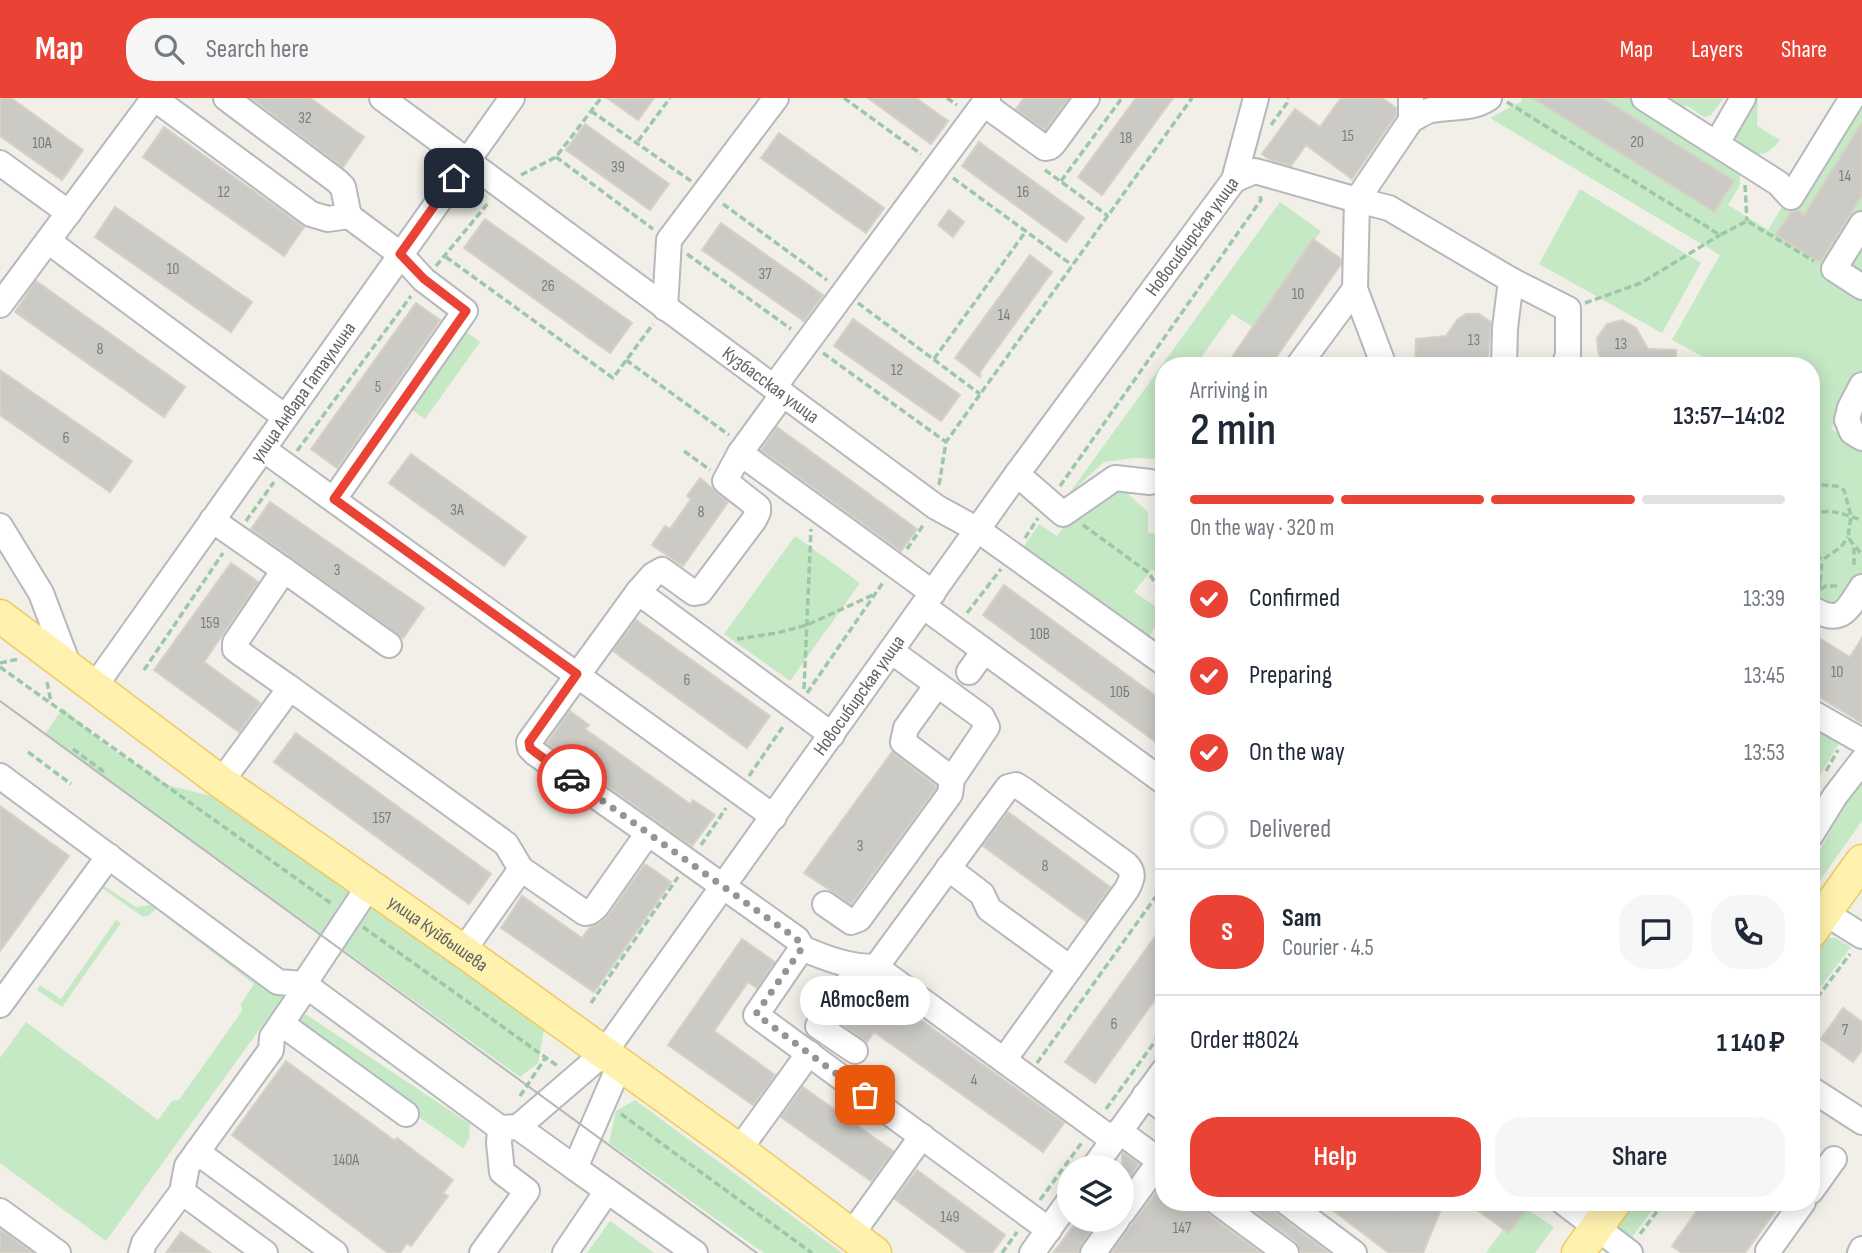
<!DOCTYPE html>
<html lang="en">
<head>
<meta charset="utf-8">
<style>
	body { margin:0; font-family:"Sofia Sans Condensed",sans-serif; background:#f6f6f7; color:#1f2937; height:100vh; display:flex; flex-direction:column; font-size:26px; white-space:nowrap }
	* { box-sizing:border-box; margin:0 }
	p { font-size:23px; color:#747a83 }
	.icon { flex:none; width:38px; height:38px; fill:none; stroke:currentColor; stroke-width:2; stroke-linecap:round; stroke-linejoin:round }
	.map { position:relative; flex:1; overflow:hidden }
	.side { position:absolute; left:1155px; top:259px; width:665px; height:854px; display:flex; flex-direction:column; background:#fff; border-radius:28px; box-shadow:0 4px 18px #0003 }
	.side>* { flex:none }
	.controls { position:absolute; left:1057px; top:1057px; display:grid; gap:14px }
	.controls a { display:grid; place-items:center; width:77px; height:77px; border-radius:50%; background:#fff; box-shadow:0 4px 18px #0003; font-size:35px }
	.pin { position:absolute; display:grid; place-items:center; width:60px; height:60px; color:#fff; margin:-30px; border-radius:14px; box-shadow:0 4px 10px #0006 }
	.courier { position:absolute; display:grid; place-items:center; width:70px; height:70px; margin:-35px; border:5px solid #ea4335; border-radius:50%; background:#fff; color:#222; box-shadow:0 2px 9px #0007 }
	.bubble { position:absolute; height:49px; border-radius:24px; background:#fff; box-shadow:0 4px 18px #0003; font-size:23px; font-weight:600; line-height:49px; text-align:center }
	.summary em { font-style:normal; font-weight:600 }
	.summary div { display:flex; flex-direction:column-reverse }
	.summary { display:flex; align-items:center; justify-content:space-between; height:119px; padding:0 35px }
	h1 { font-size:46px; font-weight:600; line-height:52px }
	.bar { display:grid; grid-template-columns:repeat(4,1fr); gap:10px 7px; align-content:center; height:84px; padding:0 35px }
	.bar i { height:9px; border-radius:5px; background:#e0e1e3 }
	.bar .selected { background:#ea4335 }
	.bar p { grid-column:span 4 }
	.line { display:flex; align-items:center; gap:18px; padding:0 35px; border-top:2px solid #e0e1e3 }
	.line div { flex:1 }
	.round { display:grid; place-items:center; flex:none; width:74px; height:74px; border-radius:28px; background:#f6f6f7 }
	ol { padding:0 35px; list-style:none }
	li { display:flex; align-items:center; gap:21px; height:77px }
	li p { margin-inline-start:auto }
	li .icon { padding:7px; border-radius:50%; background:#ea4335; color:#fff; stroke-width:4 }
	li:last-child { color:#747a83 }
	li i { width:38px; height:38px; border:4px solid #e0e1e3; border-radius:50% }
	.button { display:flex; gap:14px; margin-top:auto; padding:14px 35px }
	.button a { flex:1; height:80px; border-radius:28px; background:#ea4335; color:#fff; font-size:28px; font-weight:600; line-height:80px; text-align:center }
	.button a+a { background:#f6f6f7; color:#1f2937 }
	header { display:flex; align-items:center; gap:42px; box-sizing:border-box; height:98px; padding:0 35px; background:#ea4335; color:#fff }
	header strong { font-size:33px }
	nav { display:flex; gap:38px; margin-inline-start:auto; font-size:24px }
	.search { width:490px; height:63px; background:#f6f6f7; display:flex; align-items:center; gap:18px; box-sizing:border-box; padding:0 24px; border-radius:28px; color:#747a83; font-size:26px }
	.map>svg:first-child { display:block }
	.green { fill:#c5e8c5 }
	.building { fill:#cccac5; stroke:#d6d1c6; stroke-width:2 }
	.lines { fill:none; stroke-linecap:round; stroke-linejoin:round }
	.minor-casing { stroke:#b5b8bc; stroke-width:28 }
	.major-casing { stroke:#f2c960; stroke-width:35 }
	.path { stroke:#9cc7a9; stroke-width:3.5; stroke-dasharray:7 3.5; stroke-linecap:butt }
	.minor { stroke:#fff; stroke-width:24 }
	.major { stroke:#fff2af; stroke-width:32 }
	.tram { stroke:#b6b7b8; stroke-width:2 }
	.done { stroke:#929495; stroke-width:7; stroke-dasharray:0 12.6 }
	.route { stroke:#ea4335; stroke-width:9 }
	.labels { text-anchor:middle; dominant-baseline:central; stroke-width:6; stroke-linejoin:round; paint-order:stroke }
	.number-label { font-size:16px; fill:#7a7d7f }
	.street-label { font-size:19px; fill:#5f6368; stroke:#fff }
</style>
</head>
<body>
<header>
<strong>Map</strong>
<div class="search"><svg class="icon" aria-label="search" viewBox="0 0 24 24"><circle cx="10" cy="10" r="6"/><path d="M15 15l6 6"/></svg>Search here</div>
<nav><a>Map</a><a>Layers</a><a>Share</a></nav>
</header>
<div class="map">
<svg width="1862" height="1155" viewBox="0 0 1862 1155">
	<rect width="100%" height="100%" fill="#f1efe8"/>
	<path class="green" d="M1521 0H1631L1732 64 1740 73V87L1728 107 1768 132 1785 104 1862 1V25L1804 117 1793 110 1776 137 1820 164 1862 98V332L1844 309 1831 331 1862 349V474L1841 508 1811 502V268H1720L1672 242 1720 157 1490 20 1522 3Z
		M1656 0H1724L1710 18 1704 19 1686 7 1679 14Z
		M1749 0H1758L1757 28 1780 42C1764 63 1753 57 1732 47L1730 32Z
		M1580 91 1701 165 1662 235 1539 166Z
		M1280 104 1321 133 1253 229 1232 216 1202 258 1217 268H1164V358L1162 361 1135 360 1104 364 1068 397Z
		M461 230 480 244 425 321 405 307Z
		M1126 388 1130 398 1148 414V434L1164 440V479L1152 471 1134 494 1164 514 1149 539 1024 448 1039 426 1057 438 1074 415Z
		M795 438 860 485 790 583 724 536Z
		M63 610 103 645 170 688 224 701 544 931 538 965 520 979 45 636Z
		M1811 625 1841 642 1811 692Z
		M1862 676V723L1811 795V768Z
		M103 787 136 809 157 806 283 899 106 1143 0 1065V960L26 924 158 1022 172 1003 179 1002 242 913 241 906 254 886 156 811 149 817 143 819 102 790Z
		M116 822 121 825 62 909 37 892 40 887 61 901Z
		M1826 840H1835L1851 849 1811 901V861Z
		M295 914 307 917 470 1026 469 1041 463 1050 343 966 302 932Z
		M635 1002 842 1155H764L609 1045 616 1013Z
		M1632 1104H1658L1628 1145 1619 1135 1617 1127Z
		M1527 1111 1554 1129 1535 1155H1486L1503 1131 1510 1135Z
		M610 1123 654 1155H587Z"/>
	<path class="building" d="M0 0H11L83 52 62 82 0 38Z
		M251 0H310L364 39 343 69Z
		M607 0H654L638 22Z
		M868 0H916L948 23 931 46Z
		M1024 0H1069L1045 32 1016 11Z
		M1136 0H1173L1102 97 1078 79Z
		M1341 0H1382L1396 10V17L1352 81 1306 47 1291 68 1270 62 1262 56 1295 11 1320 29Z
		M1533 0H1602L1734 83 1714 114Z
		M1862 25V98L1820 164 1776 137 1791 114 1797 112 1804 117Z
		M585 26 669 86 650 112 566 52Z
		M164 29 304 129 284 158 143 59Z
		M779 35 884 110 866 135 761 60Z
		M979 44 1084 120 1066 144 962 68Z
		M115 109 252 204 231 234 95 139Z
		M949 112 964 124 953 139 938 127Z
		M485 121 632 225 610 255 464 150Z
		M721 125 823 197 804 223 702 152Z
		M1313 141 1341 161V166L1270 268H1226Z
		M1030 157 1052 174 980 274V279L955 260Z
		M36 183 185 289 164 319 15 214Z
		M416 205 440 222 337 370 311 351Z
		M1466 216H1479L1491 224 1487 268H1415L1416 241 1446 238 1458 221Z
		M853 221 960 297 941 323 834 248Z
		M1622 222 1636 230 1648 251 1676 252V268H1603L1598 252 1597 240 1607 226Z
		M0 272 132 363 110 394 0 317Z
		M777 329 917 431 901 453 761 352Z
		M411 356 526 439 504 468 389 385Z
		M700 380 728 404 683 468 652 447 665 428 670 431 691 401 687 398Z
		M270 404 424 510 403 540 251 431Z
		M231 465 258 484 204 564 260 605 239 634 154 572Z
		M1004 487 1164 604V650L983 517Z
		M636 522 770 618 747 650 613 553Z
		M1811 535 1850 559 1862 540V625L1811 594Z
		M570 613 589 627 585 631 690 706 693 702 715 717 692 748 547 645Z
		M296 635 491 776 469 806 274 664Z
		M892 654 936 688V690L851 806 804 775Z
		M0 708 69 758 0 853Z
		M1008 714 1110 789 1086 823 983 748Z
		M645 766 671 784 594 894 501 830 522 798 582 840 590 829 599 826 608 818Z
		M1164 826V889L1095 985 1065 964Z
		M742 841 775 864 757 890 748 884 714 933 775 977 753 1007 668 947Z
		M864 888 902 914 904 910 1064 1025 1043 1054 874 934 867 944 839 924Z
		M1843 910 1862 924V952L1853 964 1821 941Z
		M286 963 395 1043 397 1040 453 1082 443 1095 448 1098 411 1148 407 1145 400 1155H388L232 1037Z
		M803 989 893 1053 871 1083 781 1019Z
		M1123 1054 1139 1066 1122 1090V1056Z
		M917 1072 1005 1137 992 1155H968L895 1101Z
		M1164 1084V1104H1202L1208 1116 1261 1155H1111Z
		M1242 1104H1271L1277 1116 1329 1155H1301L1295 1143Z
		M1322 1104H1387L1400 1114 1404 1104H1444L1423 1155H1389Z
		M1466 1104H1532L1509 1135Z
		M1703 1104H1782L1745 1155H1682L1672 1148Z
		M1078 1122H1099L1081 1146 1078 1155H1053Z
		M0 1131 33 1155H0Z
		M181 1134 211 1155H166Z"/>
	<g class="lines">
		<g class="minor-casing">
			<g id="minor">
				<path d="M154 0 311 116 328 121 349 118"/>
				<path d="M226 0 337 83 343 89 349 118 400 156 424 182 465 213 334 401"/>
				<path id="s1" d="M382 0 936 409 978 432 1164 565"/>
				<path d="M1644 0 1778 85 1791 99 1852 0"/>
				<path d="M984 6 1045 50 1050 49 1054 45 1087 0"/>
				<path d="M1411 22C1418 19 1425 13 1432 12 1452 8 1471 12 1489 0"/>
				<path d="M1717 45 1743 0"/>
				<path d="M0 65 69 115"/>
				<path d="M1234 82 1255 73 1357 102 1411 22V0"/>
				<path d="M1862 126 1834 171 1862 189"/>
				<path d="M48 143 285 319"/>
				<path d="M1355 191 1384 268"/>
				<path d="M0 207 154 0"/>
				<path d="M665 210 669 142 776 0"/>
				<path d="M1298 268 1355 191 1357 102 1389 110 1511 182 1568 211V257L1564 268"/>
				<path d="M1504 268 1505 230 1511 182"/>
				<path d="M1862 287 1850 310 1847 322 1852 334 1862 340"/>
				<path d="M774 289 988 0"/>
				<path d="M263 351 774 719"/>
				<path d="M740 355 933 495"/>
				<path d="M1017 376 1063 416 1115 380 1150 384"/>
				<path d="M212 422 284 472 235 545V551L240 555 290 590 221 684"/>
				<path d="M0 428 41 495 69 569"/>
				<path d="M284 472 389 547"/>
				<path d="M638 494 653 477 662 472 694 495 700 494 754 422 758 414V409L725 383 740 355 783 296"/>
				<path d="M923 508 1164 684"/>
				<path d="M1811 510C1841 528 1847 513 1862 489"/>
				<path d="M969 574 984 553"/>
				<path d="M937 587 906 630 903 644 952 681"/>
				<path id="s2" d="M95 588 512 0"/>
				<path d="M290 590 506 746 521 771 585 815 590 814 596 809 648 735 797 841 802 850 756 917 1049 1132"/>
				<path d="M1811 614 1862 643"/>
				<path d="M0 678 278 884 304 886 500 1030"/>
				<path d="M648 735 535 655 530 650 529 644 638 494 832 637"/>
				<path d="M1811 737 1835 698 1862 663"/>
				<path d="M948 770 982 796 989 811 1070 870"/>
				<path d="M825 806 851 824 859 821 950 696 952 681 987 629 982 619 891 553"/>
				<path d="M1825 815 1862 838"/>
				<path d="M802 850C827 861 849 869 876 869L1113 1042"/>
				<path d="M463 853 521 771"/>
				<path d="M876 869 1008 689 1016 687 1024 692 1126 766C1135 775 1132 781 1127 791L1004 962"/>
				<path d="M304 886 369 788"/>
				<path d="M0 907 109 758"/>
				<path d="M282 926 406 1016"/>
				<path d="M855 953 818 928 859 869"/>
				<path d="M1811 991 1862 1024"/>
				<path d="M1145 997 1164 1011"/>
				<path d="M518 1029 575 1070 620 966"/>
				<path d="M1119 1033 1164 1066"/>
				<path d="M739 1052 809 955"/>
				<path d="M197 1054 335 1155"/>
				<path d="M1094 1069 1164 972"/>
				<path d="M575 1070 695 1155"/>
				<path d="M1811 1093 1834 1061"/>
				<path d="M182 1094 265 1155"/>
				<path d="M1217 1104 1286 1155"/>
				<path d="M1286 1104 1354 1155"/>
				<path d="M1563 1104 1630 1155"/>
				<path d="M0 1113 58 1155"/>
				<path d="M1122 1115 1160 1063"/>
				<path d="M851 1137 922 1038"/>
				<path d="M1768 1153 1803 1104"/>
				<path d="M141 1155 144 1145 182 1094 187 1068 271 952 272 939 307 888"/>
				<path id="s3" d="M482 1155 527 1093 502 1074 499 1045 500 1030 518 1029 604 955 1017 376 1234 82 1256 0"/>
				<path d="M565 1155 607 1093"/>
				<path d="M1032 1155 1069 1103"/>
				<path d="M1093 1155 1117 1122"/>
				<path d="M1860 1155 1862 1151"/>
			</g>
		</g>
		<g class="major-casing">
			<g id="major">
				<path id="s4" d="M0 518 221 684 463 853 739 1052 875 1155"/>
				<path d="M1811 834 1862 763"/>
				<path d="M1578 1155 1615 1104"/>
			</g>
		</g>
		<path class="path" d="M844 0 921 56
			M947 0 957 7
			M1507 4 1720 137 1747 123 1814 163
			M591 13 691 83
			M1271 27 1287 5 1288 0
			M638 43 670 0
			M556 59 653 131
			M1045 72 1108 118
			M521 77 556 59 601 0
			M953 80 1072 167
			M1061 83 1122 0
			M1745 87 1747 123
			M723 106 827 182
			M687 156 791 231
			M446 159 613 280 653 226
			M436 168 489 104
			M858 205 980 296
			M1585 205 1641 185 1720 137
			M823 255 946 344
			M934 261 1026 133
			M626 262 729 337
			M297 353 411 198
			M684 353 710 372
			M1811 386 1836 388 1844 392 1851 418 1848 439 1854 448V470
			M939 387 946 344 1192 0
			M1060 388 1261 102 1259 95
			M1811 416C1834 410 1841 416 1862 422
			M246 423 274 384
			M1083 427 1149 475 1164 499
			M1811 436 1818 459 1822 462 1841 449 1848 439
			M1025 440 1038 420
			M1856 449 1862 457
			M907 451 924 426
			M1811 478 1820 483 1819 492 1826 488H1839
			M1820 483 1822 462
			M967 515 1001 471
			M737 541 777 535 807 527 875 496
			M0 565 19 561
			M0 569 332 806
			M144 572 223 455
			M47 584 51 604
			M804 591 811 431
			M807 595 884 483
			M73 651 104 674
			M28 654 71 686
			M1826 673 1838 652
			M749 678 784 627
			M701 747 726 710
			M363 829 559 969
			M591 905 678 779
			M1811 908 1850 856
			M1037 965 1164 787
			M520 998 546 959
			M1106 1011 1164 931
			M621 1016 812 1155
			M1040 1102 1083 1043
			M1640 1136 1664 1104
			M1002 1155 1017 1134"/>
		<use href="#minor" class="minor"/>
		<use href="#major" class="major"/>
		<path class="tram" d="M0 603 757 1155"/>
	</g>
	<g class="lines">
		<path class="done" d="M572 681 797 841 802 850 756 916 865 997"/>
		<path class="route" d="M454 80 400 156 424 181 466 213 334 401 577 576 529 644 530 650 535 654 572 681"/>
	</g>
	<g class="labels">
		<g class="number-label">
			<text x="305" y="20">32</text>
			<text x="1348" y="38">15</text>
			<text x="1126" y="40">18</text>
			<text x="1637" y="44">20</text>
			<text x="42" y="45">10А</text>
			<text x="618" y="69">39</text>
			<text x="1845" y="78">14</text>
			<text x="224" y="94">12</text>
			<text x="1023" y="94">16</text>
			<text x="173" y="171">10</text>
			<text x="765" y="176">37</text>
			<text x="548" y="188">26</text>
			<text x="1298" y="196">10</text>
			<text x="1004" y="217">14</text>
			<text x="1474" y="242">13</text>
			<text x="1621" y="246">13</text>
			<text x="100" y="251">8</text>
			<text x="897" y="272">12</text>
			<text x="378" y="289">5</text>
			<text x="66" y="340">6</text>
			<text x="457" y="412">3А</text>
			<text x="701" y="414">8</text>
			<text x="337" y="472">3</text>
			<text x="210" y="525">159</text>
			<text x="1040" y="536">10В</text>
			<text x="1837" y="574">10</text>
			<text x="687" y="582">6</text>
			<text x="1120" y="594">10Б</text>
			<text x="382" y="720">157</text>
			<text x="860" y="748">3</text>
			<text x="1045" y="768">8</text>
			<text x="1114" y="926">6</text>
			<text x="1845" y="932">7</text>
			<text x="974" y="982">4</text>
			<text x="346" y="1062">140А</text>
			<text x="950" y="1119">149</text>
			<text x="1182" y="1130">147</text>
		</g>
		<g class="street-label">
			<text stroke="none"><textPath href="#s3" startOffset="1290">Новосибирская улица</textPath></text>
			<text stroke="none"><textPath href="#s1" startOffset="483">Кузбасская улица</textPath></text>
			<text stroke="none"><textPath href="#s2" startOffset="360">улица Анвара Гатауллина</textPath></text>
			<text stroke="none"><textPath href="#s3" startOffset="723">Новосибирская улица</textPath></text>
			<text stroke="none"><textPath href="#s4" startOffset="541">улица Куйбышева</textPath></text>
		</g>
	</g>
</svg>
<div class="controls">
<a><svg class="icon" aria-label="layers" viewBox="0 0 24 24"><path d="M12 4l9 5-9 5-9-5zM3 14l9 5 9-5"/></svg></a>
</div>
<div class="pin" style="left:865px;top:997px;background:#ea580c"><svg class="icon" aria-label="bag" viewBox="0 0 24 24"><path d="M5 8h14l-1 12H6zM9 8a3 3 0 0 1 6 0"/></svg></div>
<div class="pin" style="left:454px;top:80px;background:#1f2937"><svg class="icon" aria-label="home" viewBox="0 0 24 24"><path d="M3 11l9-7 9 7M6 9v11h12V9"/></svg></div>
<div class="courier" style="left:572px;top:681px"><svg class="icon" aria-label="car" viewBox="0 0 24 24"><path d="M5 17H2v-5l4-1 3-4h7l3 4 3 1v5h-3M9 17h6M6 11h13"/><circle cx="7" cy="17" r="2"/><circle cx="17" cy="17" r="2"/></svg></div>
<div class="bubble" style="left:800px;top:878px;width:130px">Автосвет</div>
<section class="side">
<div class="summary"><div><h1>2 min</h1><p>Arriving in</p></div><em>13:57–14:02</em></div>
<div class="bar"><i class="selected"></i><i class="selected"></i><i class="selected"></i><i></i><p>On the way · 320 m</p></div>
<ol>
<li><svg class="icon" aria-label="check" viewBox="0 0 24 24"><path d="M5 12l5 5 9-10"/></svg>Confirmed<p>13:39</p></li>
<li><svg class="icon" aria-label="check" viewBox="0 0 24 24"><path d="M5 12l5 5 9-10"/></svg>Preparing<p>13:45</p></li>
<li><svg class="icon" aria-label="check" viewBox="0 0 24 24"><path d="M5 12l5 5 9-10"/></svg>On the way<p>13:53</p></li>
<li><i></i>Delivered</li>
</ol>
<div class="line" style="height:126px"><b class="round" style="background:#ea4335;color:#fff">S</b><div><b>Sam</b><p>Courier · 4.5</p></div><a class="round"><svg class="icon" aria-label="chat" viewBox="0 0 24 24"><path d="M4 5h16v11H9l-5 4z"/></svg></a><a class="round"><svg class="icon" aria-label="phone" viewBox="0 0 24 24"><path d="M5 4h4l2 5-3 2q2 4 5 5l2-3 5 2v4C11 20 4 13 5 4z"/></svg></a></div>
<div class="line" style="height:91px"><div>Order #8024</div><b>1 140 ₽</b></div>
<div class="button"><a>Help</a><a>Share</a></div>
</section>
</div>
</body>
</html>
